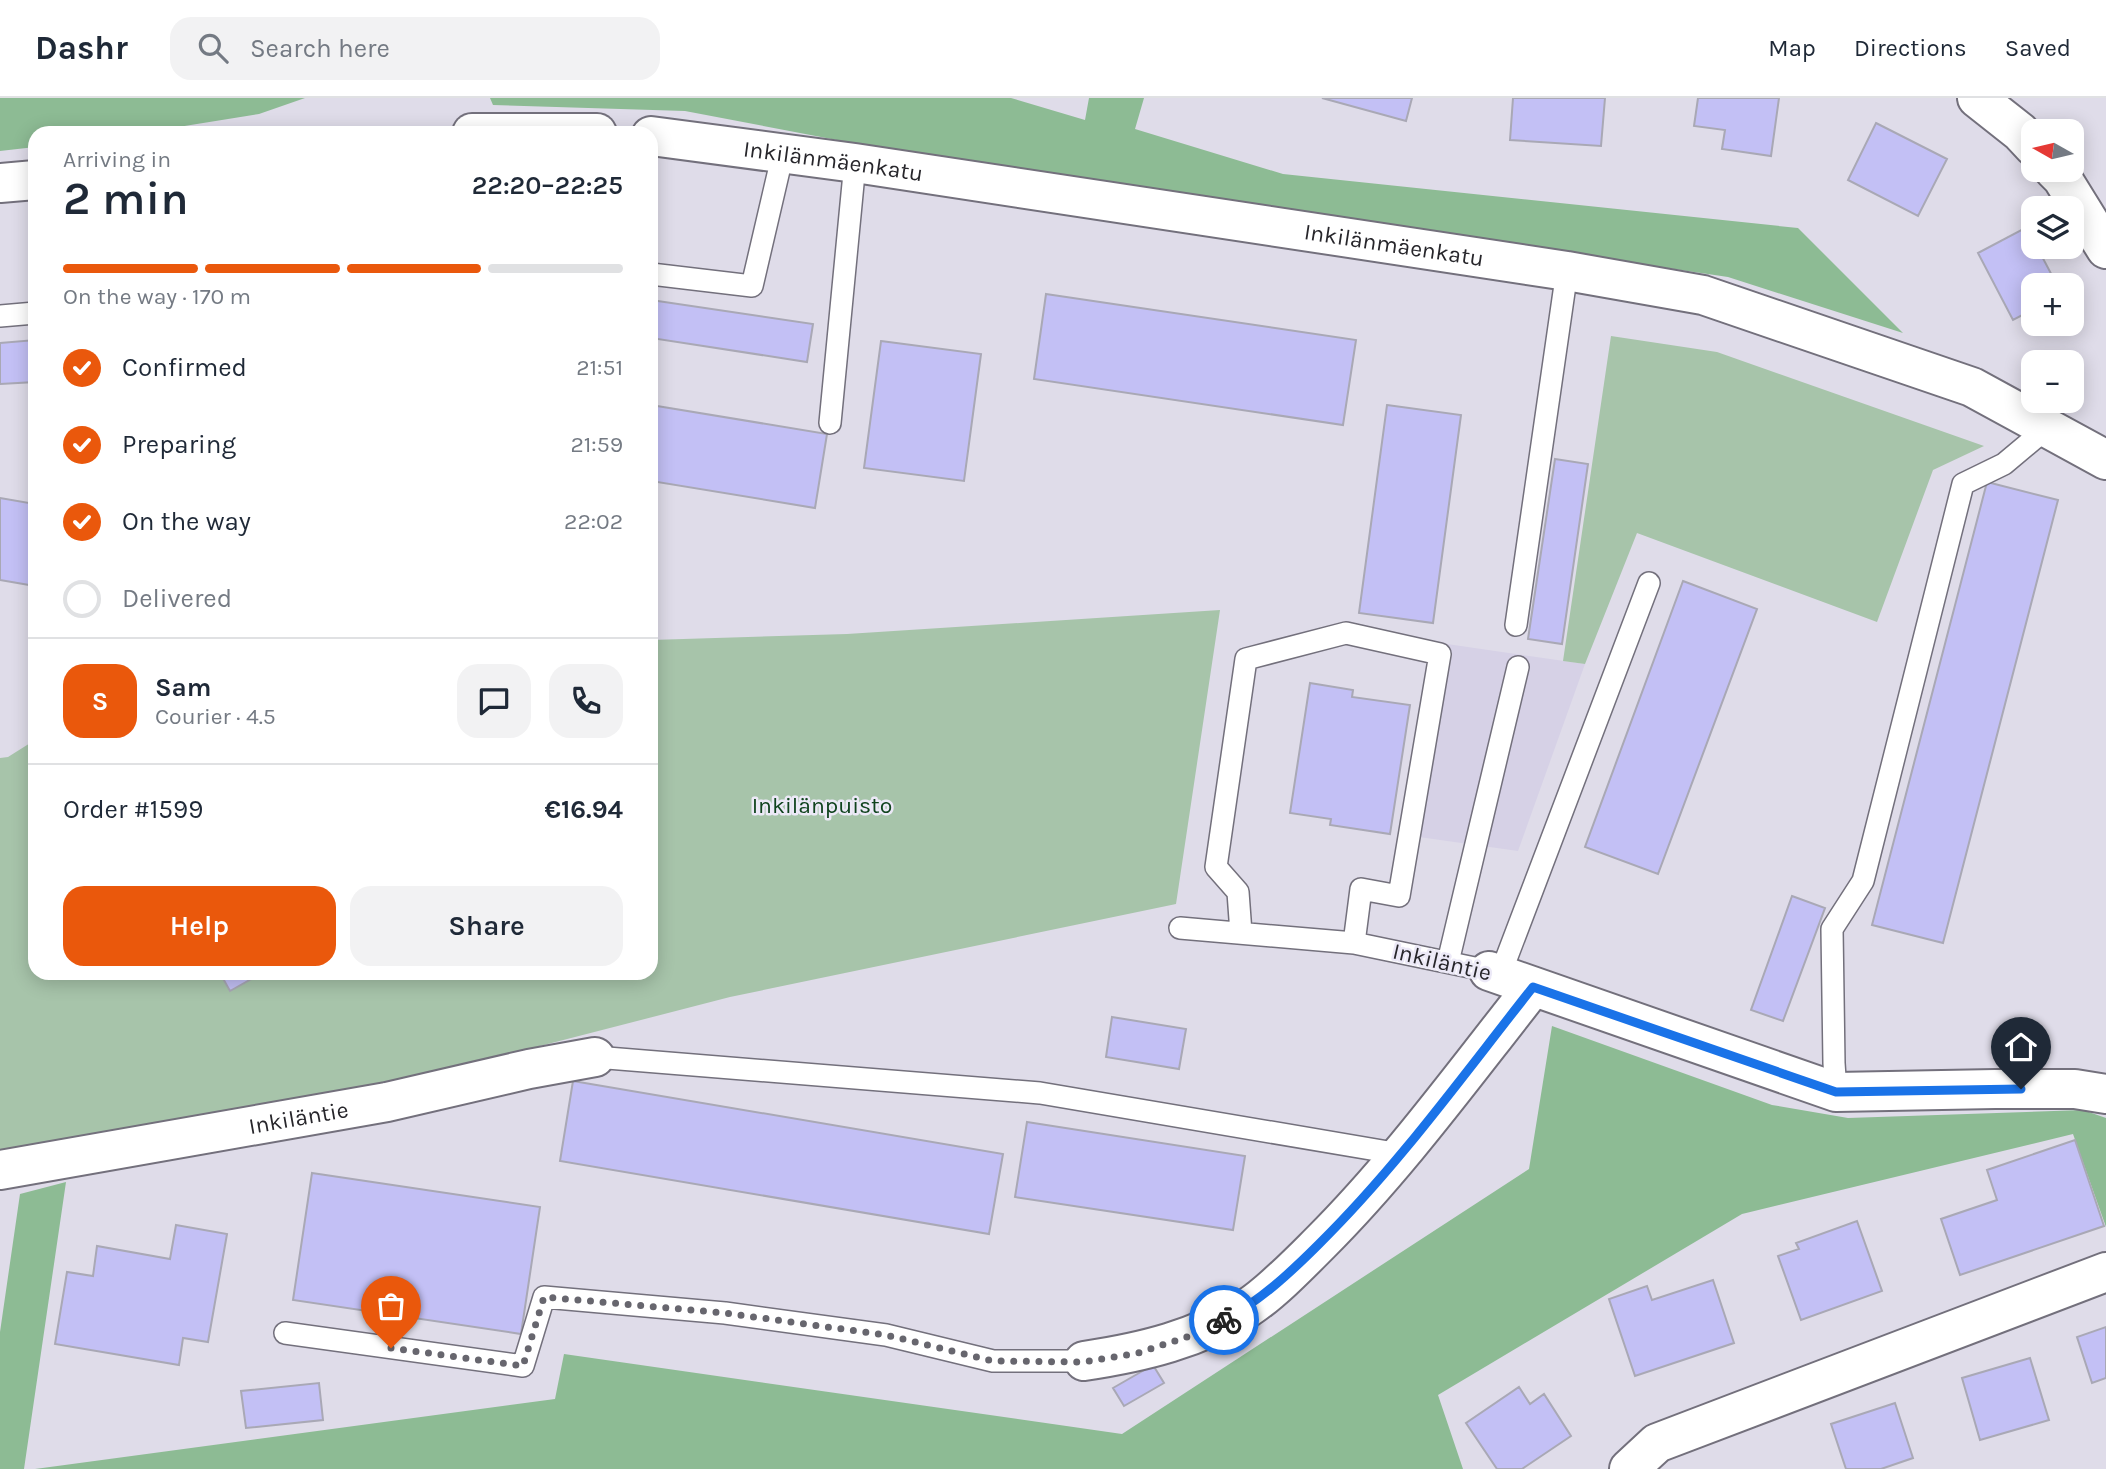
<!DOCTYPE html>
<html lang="en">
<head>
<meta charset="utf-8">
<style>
	body { margin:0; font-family:Karla,sans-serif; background:#f2f2f3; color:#1f2937; height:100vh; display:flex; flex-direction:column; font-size:26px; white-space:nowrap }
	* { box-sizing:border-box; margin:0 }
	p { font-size:23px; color:#747a83 }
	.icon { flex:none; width:38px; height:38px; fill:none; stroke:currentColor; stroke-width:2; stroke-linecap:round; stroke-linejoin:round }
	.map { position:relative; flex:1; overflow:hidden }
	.sheet { position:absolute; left:28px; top:28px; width:630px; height:854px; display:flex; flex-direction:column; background:#fff; border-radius:21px; box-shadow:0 4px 18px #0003 }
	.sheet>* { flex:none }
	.needle { width:46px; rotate:278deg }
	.buttons { position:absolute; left:2021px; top:21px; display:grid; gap:14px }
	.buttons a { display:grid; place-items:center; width:63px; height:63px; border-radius:14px; background:#fff; box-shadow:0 4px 18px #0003; font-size:35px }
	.pin { position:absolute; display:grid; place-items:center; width:60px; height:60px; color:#fff; margin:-72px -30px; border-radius:50% 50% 50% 0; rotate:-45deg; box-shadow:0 0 7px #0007 }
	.pin .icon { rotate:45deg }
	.courier { position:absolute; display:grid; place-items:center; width:70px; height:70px; margin:-35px; border:5px solid #1a73e8; border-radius:50%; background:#fff; color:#222; box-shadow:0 2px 9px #0007 }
	.head em { font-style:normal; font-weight:600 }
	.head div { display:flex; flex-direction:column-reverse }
	.head { display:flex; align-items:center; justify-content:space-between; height:119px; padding:0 35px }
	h1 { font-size:46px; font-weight:600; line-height:52px }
	.bar { display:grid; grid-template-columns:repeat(4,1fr); gap:10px 7px; align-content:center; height:84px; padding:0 35px }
	.bar i { height:9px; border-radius:5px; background:#e0e1e3 }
	.bar .active { background:#ea580c }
	.bar p { grid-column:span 4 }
	.line { display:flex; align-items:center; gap:18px; padding:0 35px; border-top:2px solid #e0e1e3 }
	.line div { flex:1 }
	.round { display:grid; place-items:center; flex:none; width:74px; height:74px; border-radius:21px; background:#f2f2f3 }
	ol { padding:0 35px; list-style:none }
	li { display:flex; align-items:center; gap:21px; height:77px }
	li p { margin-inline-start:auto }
	li .icon { padding:7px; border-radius:50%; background:#ea580c; color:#fff; stroke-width:4 }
	li:last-child { color:#747a83 }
	li i { width:38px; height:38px; border:4px solid #e0e1e3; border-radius:50% }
	.primary-button { display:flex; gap:14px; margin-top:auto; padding:14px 35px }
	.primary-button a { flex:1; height:80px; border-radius:21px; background:#ea580c; color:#fff; font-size:28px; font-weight:600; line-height:80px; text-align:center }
	.primary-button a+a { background:#f2f2f3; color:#1f2937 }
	header { display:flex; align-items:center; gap:42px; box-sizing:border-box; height:98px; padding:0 35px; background:#fff; border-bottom:2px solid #e0e1e3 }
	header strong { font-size:33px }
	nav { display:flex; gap:38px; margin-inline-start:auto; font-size:24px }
	.search { width:490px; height:63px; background:#f2f2f3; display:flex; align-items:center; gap:18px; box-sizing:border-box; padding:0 24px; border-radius:21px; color:#747a83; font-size:26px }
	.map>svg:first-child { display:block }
	.industrial { fill:#d6d1e6 }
	.green { fill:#a7c4aa }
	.forest { fill:#8dbb94 }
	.building { fill:#c3c0f5; stroke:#a9a8b5; stroke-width:2 }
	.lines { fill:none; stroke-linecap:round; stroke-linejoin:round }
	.lane-casing { stroke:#73707c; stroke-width:24 }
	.street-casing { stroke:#73707c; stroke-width:42 }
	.secondary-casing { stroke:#73707c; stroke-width:42 }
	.lane { stroke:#fff; stroke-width:21 }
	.street { stroke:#fff; stroke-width:38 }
	.secondary { stroke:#fff; stroke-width:38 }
	.done { stroke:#67666e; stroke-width:7; stroke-dasharray:0 12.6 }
	.route { stroke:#1a73e8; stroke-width:9 }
	.labels { text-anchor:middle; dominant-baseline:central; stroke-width:5; stroke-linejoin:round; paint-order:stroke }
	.street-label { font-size:23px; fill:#27262b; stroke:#ece9f7 }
	.park-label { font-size:23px; fill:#0f431d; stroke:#ece9f7 }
</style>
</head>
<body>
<header>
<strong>Dashr</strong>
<div class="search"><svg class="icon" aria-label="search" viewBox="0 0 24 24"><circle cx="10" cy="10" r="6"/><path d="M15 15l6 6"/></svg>Search here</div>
<nav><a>Map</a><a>Directions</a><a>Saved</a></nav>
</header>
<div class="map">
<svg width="2106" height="1371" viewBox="0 0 2106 1371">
	<rect width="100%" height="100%" fill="#dfdce9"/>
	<path class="industrial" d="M1447 546 1585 566 1518 753 1419 739Z"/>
	<path class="green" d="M1611 238 1717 254 1984 348 1933 372 1877 524 1637 435 1585 566 1563 563Z
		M1220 512 1176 806 730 899 254 1022 0 1059V660L8 659 35 642V875H651V542L847 536Z"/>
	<path class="forest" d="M0 0H305L259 16 141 35H35V49L0 53Z
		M490 0H1011L1085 22 1089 0H1144L1135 31 1283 76 1798 130 1903 235 1728 179 952 64 685 13 493 7Z
		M1552 928 1772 1007 1848 1020 2083 1012 2106 1020V1129L2073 1036 1742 1116 1438 1297 1463 1371H35L555 1301 564 1256 1122 1336 1529 1071Z
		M66 1084 24 1371H0V1234L20 1096Z"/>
	<path class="building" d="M1322 0H1412L1406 23Z
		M1513 0H1605L1601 48 1510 42Z
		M1698 0H1779L1771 58 1722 51 1725 32 1694 28Z
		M1876 25 1947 61 1918 118 1848 82Z
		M2027 129 2034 142V149H2037L2057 187H2034V211L2013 222 1978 155Z
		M1046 196 1356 242 1343 327 1034 281Z
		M651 202 813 226 807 264 651 240Z
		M35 242V284L0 286V245Z
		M881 243 981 256 964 383 864 370Z
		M651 307 827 336 815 410 651 383Z
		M1387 307 1461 317 1433 525 1359 515Z
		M1555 361 1588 366 1562 546 1528 541Z
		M1987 384 2058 402 1943 845 1872 827Z
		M0 400 35 406V488L0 482Z
		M1683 483 1757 511 1658 776 1585 749Z
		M1310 585 1353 592 1352 599 1410 607 1390 736 1330 727 1331 721 1290 715Z
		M1792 798 1825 810 1783 923 1751 912Z
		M220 875H262L230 893Z
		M1112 919 1186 931 1179 971 1106 959Z
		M573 983 1003 1056 989 1136 560 1063Z
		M1027 1024 1245 1058 1233 1132 1015 1099Z
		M2075 1042 2104 1128 1960 1177 1941 1121 1997 1102 1987 1072Z
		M312 1075 540 1109 521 1236 293 1202Z
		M1857 1123 1882 1193 1801 1222 1778 1158 1799 1151 1796 1145Z
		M176 1127 227 1136 208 1244 183 1240 179 1267 55 1246 67 1174 93 1178 97 1148 170 1161Z
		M1713 1182 1734 1245 1635 1278 1609 1201 1647 1188 1652 1202Z
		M2106 1229V1280L2092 1285 2077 1239Z
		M2030 1260 2049 1322 1980 1342 1962 1280Z
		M1153 1267 1164 1285 1124 1308 1113 1290Z
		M319 1285 323 1322 246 1330 241 1293Z
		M1519 1289 1530 1306 1544 1296 1571 1338 1522 1371H1497L1466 1325Z
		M1895 1305 1913 1360 1881 1371H1846L1831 1326Z"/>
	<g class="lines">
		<g class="lane-casing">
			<path id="lane" d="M651 176 752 188 783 55
				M0 218 35 215
				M830 325 855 65
				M1516 527 1567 173
				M1180 830 1354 845 1489 873
				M1241 835 1238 794 1216 769 1246 561 1346 535 1440 556 1399 798 1361 791 1354 845
				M1448 864 1518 569
				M1500 877 1649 485
				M595 959 1040 995 1400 1056
				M1836 994 1834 965 1832 831 1863 783 1963 386 2004 366 2047 330
				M285 1235 523 1268 544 1199 725 1215 886 1237 993 1263H1084"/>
		</g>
		<g class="street-casing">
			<g id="street">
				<path d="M1977 0 2020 34 2034 49"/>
				<path d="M2054 72 2062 80 2106 151"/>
				<path d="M1489 873 1836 994 1995 991H2075L2106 996"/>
				<path id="s1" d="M0 1072 387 1004 529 971 595 959"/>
				<path d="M1084 1263C1144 1254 1197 1241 1249 1209 1272 1194 1300 1165 1320 1145 1398 1067 1464 976 1533 889"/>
				<path d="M1629 1371 1657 1345 2106 1174"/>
			</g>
		</g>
		<g class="secondary-casing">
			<g id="secondary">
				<path d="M472 35H597"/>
				<path id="s2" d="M651 38 855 65 1567 173 1703 197 1972 289 2106 362"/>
				<path d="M0 85 35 82"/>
			</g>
		</g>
		<use href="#lane" class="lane"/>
		<use href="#street" class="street"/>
		<use href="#secondary" class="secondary"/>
	</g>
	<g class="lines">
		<path class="done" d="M391 1250 523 1268 544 1199 725 1215 886 1237 993 1263 1084 1264 1138 1255 1196 1236 1224 1222"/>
		<path class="route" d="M1224 1222C1260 1203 1290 1175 1319 1146 1398 1068 1464 976 1533 889L1836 994 2021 991"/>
	</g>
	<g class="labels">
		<g class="street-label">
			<text stroke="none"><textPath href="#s2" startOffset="184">Inkilänmäenkatu</textPath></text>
			<text stroke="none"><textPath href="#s2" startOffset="751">Inkilänmäenkatu</textPath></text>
			<text transform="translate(1442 864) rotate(13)">Inkiläntie</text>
			<text stroke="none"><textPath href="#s1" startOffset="303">Inkiläntie</textPath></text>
		</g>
		<g class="park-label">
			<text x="822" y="707">Inkilänpuisto</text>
		</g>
	</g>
</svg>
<div class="buttons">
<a><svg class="needle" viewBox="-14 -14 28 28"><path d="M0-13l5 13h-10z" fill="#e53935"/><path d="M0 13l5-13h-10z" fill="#747a83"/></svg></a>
<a><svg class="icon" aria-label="layers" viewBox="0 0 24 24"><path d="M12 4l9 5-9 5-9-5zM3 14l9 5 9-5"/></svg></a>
<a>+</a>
<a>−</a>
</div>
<div class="pin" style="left:391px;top:1250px;background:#ea580c"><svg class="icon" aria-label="bag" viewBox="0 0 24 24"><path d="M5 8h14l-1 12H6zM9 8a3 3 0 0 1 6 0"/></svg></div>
<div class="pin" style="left:2021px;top:991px;background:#1f2937"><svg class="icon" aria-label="home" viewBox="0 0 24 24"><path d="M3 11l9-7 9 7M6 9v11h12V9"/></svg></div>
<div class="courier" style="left:1224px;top:1222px"><svg class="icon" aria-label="bike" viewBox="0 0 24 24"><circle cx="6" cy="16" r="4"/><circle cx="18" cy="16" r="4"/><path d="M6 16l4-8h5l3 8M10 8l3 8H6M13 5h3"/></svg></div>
<section class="sheet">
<div class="head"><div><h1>2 min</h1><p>Arriving in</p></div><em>22:20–22:25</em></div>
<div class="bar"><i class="active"></i><i class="active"></i><i class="active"></i><i></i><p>On the way · 170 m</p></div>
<ol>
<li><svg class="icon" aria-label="check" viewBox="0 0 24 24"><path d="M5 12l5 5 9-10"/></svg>Confirmed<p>21:51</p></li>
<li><svg class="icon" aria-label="check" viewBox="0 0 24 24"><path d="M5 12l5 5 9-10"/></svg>Preparing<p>21:59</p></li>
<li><svg class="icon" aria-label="check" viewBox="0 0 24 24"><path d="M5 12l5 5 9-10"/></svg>On the way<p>22:02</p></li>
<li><i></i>Delivered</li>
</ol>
<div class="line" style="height:126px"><b class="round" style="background:#ea580c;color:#fff">S</b><div><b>Sam</b><p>Courier · 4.5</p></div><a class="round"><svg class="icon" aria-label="chat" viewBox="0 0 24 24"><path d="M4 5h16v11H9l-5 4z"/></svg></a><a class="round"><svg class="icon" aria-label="phone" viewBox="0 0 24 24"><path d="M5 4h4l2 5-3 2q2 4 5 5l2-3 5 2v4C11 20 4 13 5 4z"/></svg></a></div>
<div class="line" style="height:91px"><div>Order #1599</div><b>€16.94</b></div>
<div class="primary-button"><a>Help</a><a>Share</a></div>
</section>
</div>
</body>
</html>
